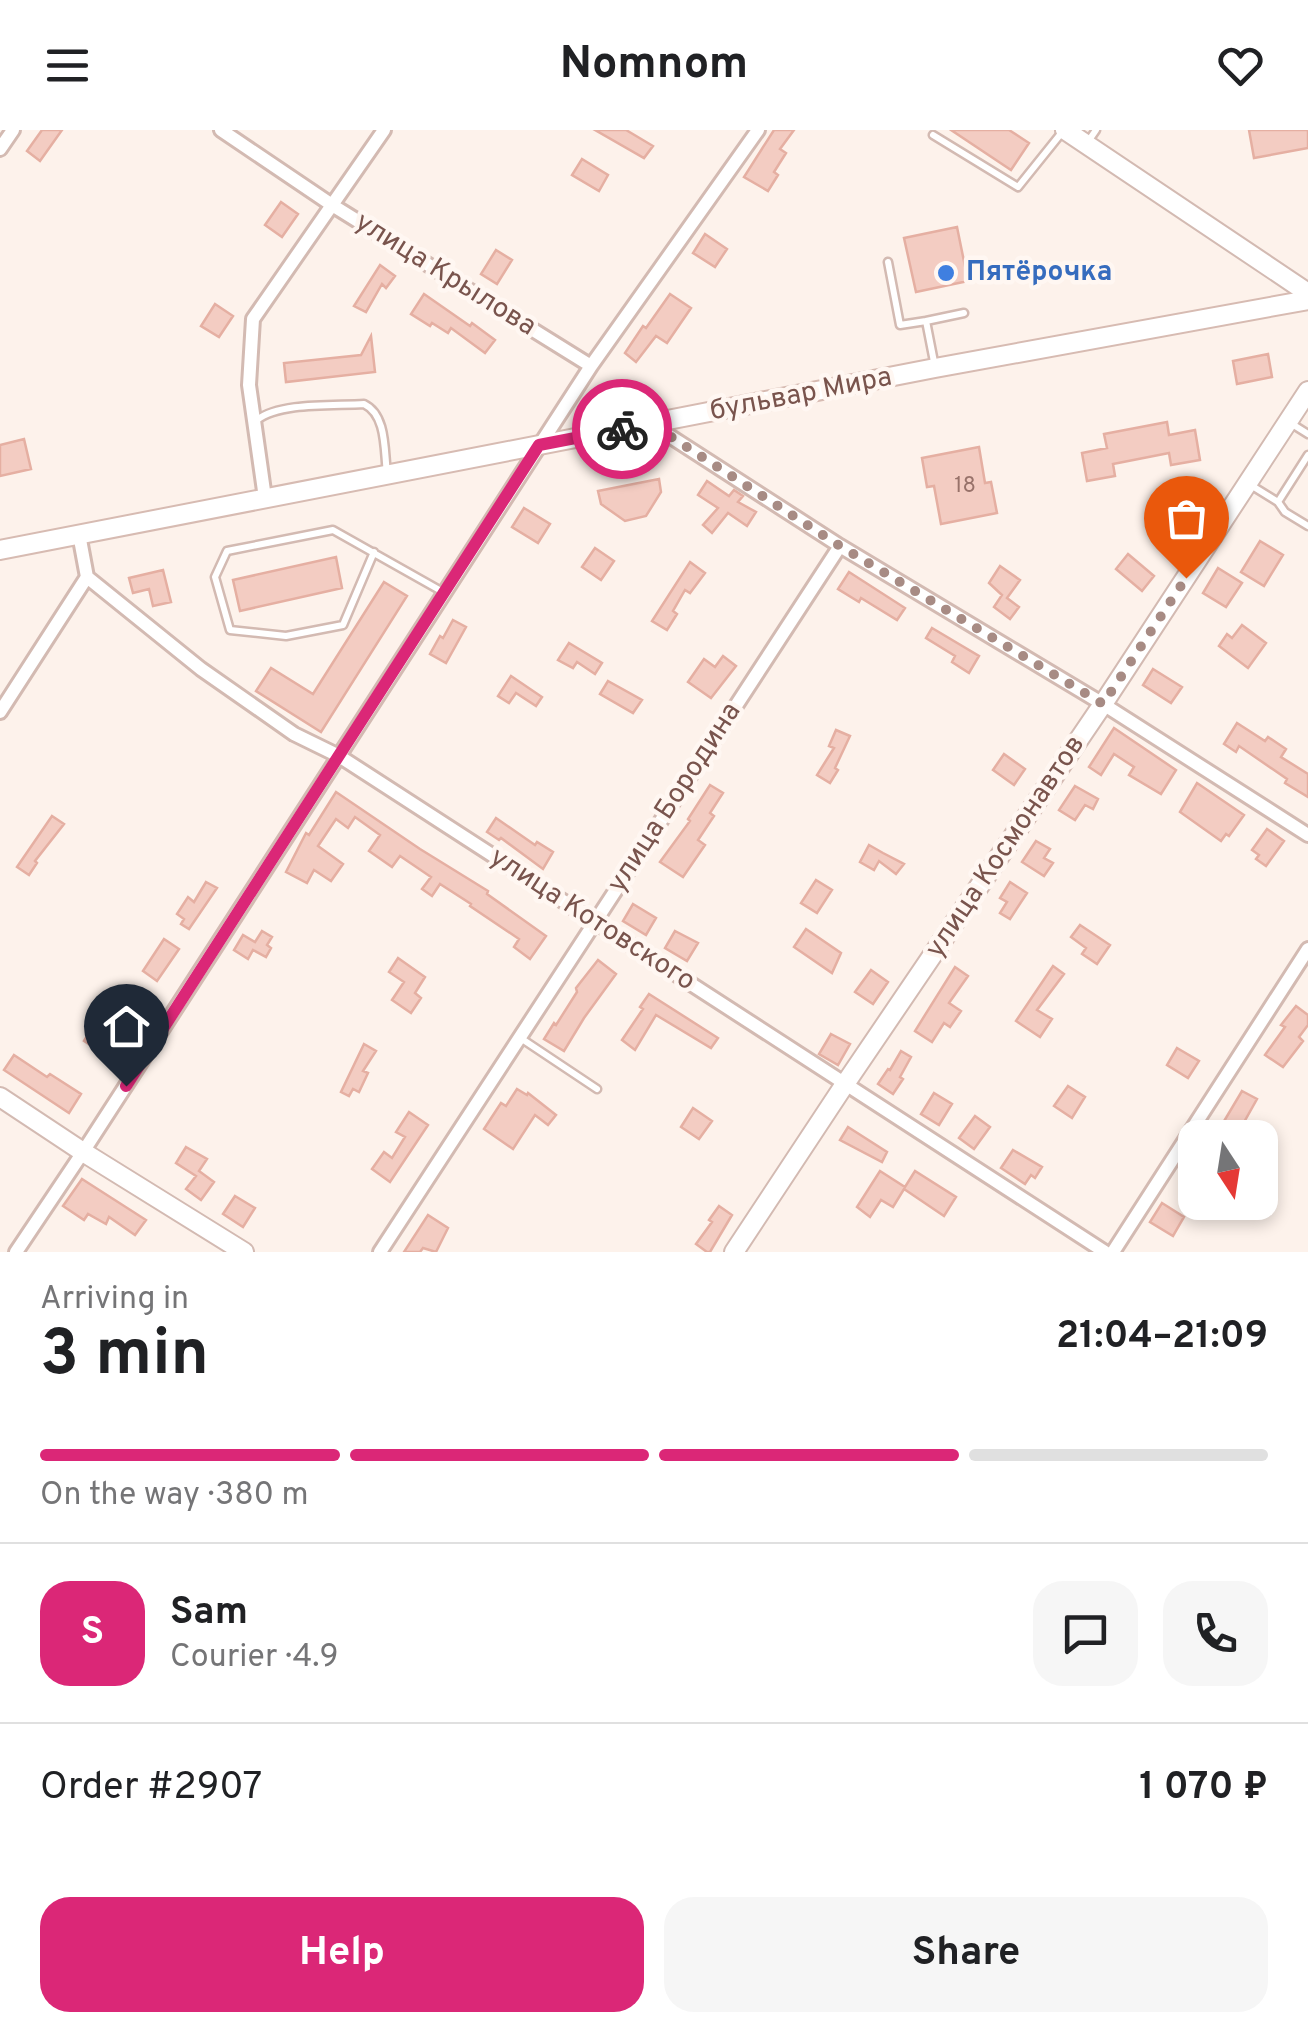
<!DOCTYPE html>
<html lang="en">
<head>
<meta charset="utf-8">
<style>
	body { margin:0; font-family:Overpass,sans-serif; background:#f6f6f6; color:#202124; height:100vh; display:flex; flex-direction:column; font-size:38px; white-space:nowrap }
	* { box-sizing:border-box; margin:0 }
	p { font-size:32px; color:#757577 }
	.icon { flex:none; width:55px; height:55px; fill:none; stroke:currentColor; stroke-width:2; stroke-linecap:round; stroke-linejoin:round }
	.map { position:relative; height:1122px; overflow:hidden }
	.details { display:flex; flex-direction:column; background:#fff; flex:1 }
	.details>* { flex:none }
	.needle { width:65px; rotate:168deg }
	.controls { position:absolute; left:1178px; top:990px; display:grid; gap:20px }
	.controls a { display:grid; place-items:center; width:100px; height:100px; border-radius:20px; background:#fff; box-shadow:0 5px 15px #0003; font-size:50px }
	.pin { position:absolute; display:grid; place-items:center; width:85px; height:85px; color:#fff; margin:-102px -42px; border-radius:50% 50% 50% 0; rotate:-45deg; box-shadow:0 0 10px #0007 }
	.pin .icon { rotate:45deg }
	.courier { position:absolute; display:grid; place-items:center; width:100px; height:100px; margin:-50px; border:8px solid #db2777; border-radius:50%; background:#fff; color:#222; box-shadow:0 2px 12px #0007 }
	.head em { font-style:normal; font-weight:700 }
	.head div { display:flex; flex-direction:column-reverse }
	.head { display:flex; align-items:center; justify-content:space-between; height:170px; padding:0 40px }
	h1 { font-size:65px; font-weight:700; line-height:75px }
	.bar { display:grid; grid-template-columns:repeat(4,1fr); gap:15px 10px; align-content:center; height:120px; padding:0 40px }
	.bar i { height:12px; border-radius:8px; background:#e0e0e0 }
	.bar .current { background:#db2777 }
	.bar p { grid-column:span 4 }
	.line { display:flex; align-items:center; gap:25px; padding:0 40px; border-top:2px solid #e0e0e0 }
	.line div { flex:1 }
	.round { display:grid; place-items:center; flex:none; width:105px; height:105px; border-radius:30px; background:#f6f6f6 }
	.action { display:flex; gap:20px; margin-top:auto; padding:20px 40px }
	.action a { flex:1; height:115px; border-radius:30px; background:#db2777; color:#fff; font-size:40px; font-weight:700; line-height:115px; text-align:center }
	.action a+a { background:#f6f6f6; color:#202124 }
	header { display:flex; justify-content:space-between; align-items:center; height:130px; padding:0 40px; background:#fff; font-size:45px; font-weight:700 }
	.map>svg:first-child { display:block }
	.building { fill:#f3ccc2; stroke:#e5afa2; stroke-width:2.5 }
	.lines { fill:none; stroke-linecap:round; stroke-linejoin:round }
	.service-casing { stroke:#d3bab2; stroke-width:11 }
	.minor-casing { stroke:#d3bab2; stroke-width:18 }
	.tertiary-casing { stroke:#d3bab2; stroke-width:22 }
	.secondary-casing { stroke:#d7bbb2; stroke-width:22 }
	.service { stroke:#fff; stroke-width:6 }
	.minor { stroke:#fff; stroke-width:12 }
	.tertiary { stroke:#fff; stroke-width:18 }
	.secondary { stroke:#fff; stroke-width:18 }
	.done { stroke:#a78b84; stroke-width:10; stroke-dasharray:0 18 }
	.route { stroke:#db2777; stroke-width:12 }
	.shop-dot { fill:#3f7fe0; stroke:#fff7f2; stroke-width:4 }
	.labels { text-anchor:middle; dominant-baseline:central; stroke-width:9; stroke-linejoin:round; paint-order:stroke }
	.number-label { font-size:22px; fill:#98726a }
	.shop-label { font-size:28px; font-weight:bold; fill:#366cbe; stroke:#fff7f2; text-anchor:start }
	.street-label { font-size:28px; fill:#79544d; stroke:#fff7f2 }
</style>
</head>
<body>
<header><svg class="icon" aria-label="menu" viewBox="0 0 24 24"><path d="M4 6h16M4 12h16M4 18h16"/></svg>Nomnom<svg class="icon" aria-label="heart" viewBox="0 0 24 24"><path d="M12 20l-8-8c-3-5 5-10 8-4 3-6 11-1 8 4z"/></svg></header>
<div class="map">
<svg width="1308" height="1122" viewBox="0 0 1308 1122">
	<rect width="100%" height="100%" fill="#fdf2eb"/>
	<path class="building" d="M42 0H62L40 31 27 21Z
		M595 0H626L653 16 644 28Z
		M774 0H794L780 19 786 23 774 42 778 45 768 61 744 47Z
		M951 0H1009L1029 13 1011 40Z
		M1249 0H1308V18L1254 28Z
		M582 29 608 45 599 61 572 45Z
		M281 72 298 84 282 107 265 95Z
		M957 97 968 151 916 162 904 108Z
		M705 104 727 119 715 137 693 123Z
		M496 120 512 130 497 154 481 144Z
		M380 135 395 146 386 158 382 154 366 182 354 176Z
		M424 164 470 196 472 193 495 210 485 223 451 198 448 203 432 193 430 196 411 184Z
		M670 164 691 178 667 213 656 206 636 232 625 223 643 196 646 198Z
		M215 174 233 186 219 207 201 196Z
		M371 206 375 242 286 252 284 233 361 225Z
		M1268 224 1272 247 1237 254 1233 231Z
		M1167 292 1169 305 1195 300 1200 330 1171 335 1169 323 1113 334 1115 346 1087 351 1082 323 1107 318 1104 304Z
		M24 309 31 339 0 346V315Z
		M979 317 985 353 991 352 997 383 941 394 934 356 927 357 922 328Z
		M659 349 661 362 646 386 625 391 601 374 598 361Z
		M707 351 729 366 734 360 743 366 738 372 756 382 747 396 728 383 712 403 703 395 718 378 698 365Z
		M524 378 550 394 538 413 512 397Z
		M1260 411 1283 425 1264 456 1241 442Z
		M595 418 614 431 601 450 582 437Z
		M1128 424 1154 446 1142 461 1116 439Z
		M336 427 342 458 240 481 233 450Z
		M690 432 705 443 690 463 685 460 673 481 677 484 667 500 652 491Z
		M1000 436 1020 450 1007 468 1019 477 1010 489 994 477 1002 465 989 453Z
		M1218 438 1242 453 1226 477 1203 463Z
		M163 440 171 472 153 476 149 459 133 463 129 448Z
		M849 442 905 478 897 490 861 468 859 472 838 459Z
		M384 452 407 466 321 602 256 561 271 538 313 564Z
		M453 490 466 497 446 533 430 524 440 506 443 508Z
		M1242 495 1266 513 1248 538 1219 516 1227 504 1232 508Z
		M932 498 979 526 969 543 952 532 955 526 926 508Z
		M569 513 602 533 595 544 577 532 573 538 558 530Z
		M723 526 736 536 711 568 688 552 704 529 715 537Z
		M1153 539 1182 557 1171 573 1143 555Z
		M511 546 542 567 536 576 516 563 509 573 498 566Z
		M608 551 642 570 633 583 600 564Z
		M1237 593 1265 611 1268 607 1286 619 1281 627 1308 644V667L1285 653 1287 649 1239 616 1236 622 1224 614Z
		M1114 598 1176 640 1161 664 1129 645 1134 637 1114 624 1101 645 1089 637Z
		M836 600 850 606 835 638 838 640 830 653 817 645 834 618 829 616Z
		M1004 624 1025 639 1014 655 993 640Z
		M1197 653 1244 685 1229 706 1226 704 1221 711 1180 682Z
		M710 655 723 663 710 683 714 686 698 710 705 715 683 747 660 732 690 691 688 689Z
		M1075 656 1098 669 1093 679 1085 675 1075 690 1059 680Z
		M336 662 420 719 488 761 487 764 546 806 530 829 514 817 519 809 470 776 471 774 440 754 432 766 422 759 431 747 400 726 392 737 369 721 380 705 355 687 348 698 336 689 318 716 343 734 331 751 314 740 307 753 286 742 306 703 309 705Z
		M52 686 64 694 35 731 37 733 29 745 17 737Z
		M496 688 535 715 537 712 553 722 543 739 501 708 499 710 487 702Z
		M1267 699 1284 711 1266 736 1256 729 1259 725 1252 720Z
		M1036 711 1050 719 1044 728 1053 733 1044 746 1022 732Z
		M869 715 883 723 904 734 896 744 879 731 874 740 860 732Z
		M816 750 832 760 817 783 801 773Z
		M206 752 217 758 189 799 181 794 184 789 177 784 188 767 194 772Z
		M1010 752 1027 763 1010 789 1000 783 1007 772 1000 768Z
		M633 774 656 788 646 805 623 791Z
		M1080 795 1110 815 1097 834 1082 824 1086 818 1071 807Z
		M806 799 841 823 832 843 794 817Z
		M262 801 272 807 267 815 271 818 266 827 253 820 248 829 234 820 243 805 255 812Z
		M675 801 698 813 687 831 665 818Z
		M164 809 179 819 157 851 143 841Z
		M398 828 425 847 415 863 421 868 411 883 392 870 404 852 389 842Z
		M598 830 616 844 584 888 564 921 544 909 554 893 556 895 577 862 576 858Z
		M1053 836 1064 844 1037 880 1052 889 1040 907 1016 891Z
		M955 837 968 846 949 873 961 881 950 897 944 893 932 912 915 901Z
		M871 840 888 852 873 874 855 862Z
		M649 864 718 908 711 918 656 885 635 920 622 910 643 879 640 877Z
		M1296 876 1308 885V895L1299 907 1303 911 1283 937 1265 925 1285 897 1281 895Z
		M97 890 112 900 107 907 117 913 108 927 84 911Z
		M831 904 850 914 838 935 819 924Z
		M364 914 376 921 363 941 368 943 359 962 353 959 349 966 341 962Z
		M1177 918 1199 931 1188 948 1167 935Z
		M901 921 911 927 900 947 903 949 893 964 878 954 888 939 890 940Z
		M14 925 47 947 50 944 81 964 69 983 4 940Z
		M1068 956 1085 967 1072 988 1054 976Z
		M517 959 527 965 528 963 556 985 548 995 535 985 513 1019 484 999 501 973 506 976Z
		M1242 961 1257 969 1238 1003 1245 1008H1214Z
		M934 963 952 974 939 995 921 984Z
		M693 978 712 991 699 1009 681 997Z
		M409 982 428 995 390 1052 372 1039 384 1022 392 1028 405 1007 396 1002Z
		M975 986 990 997 974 1019 959 1008Z
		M848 997 887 1022 882 1032 840 1010Z
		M186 1017 207 1029 199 1041 214 1052 201 1070 186 1059 196 1046 176 1033Z
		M1013 1020 1042 1037 1035 1048 1031 1045 1025 1054 1001 1038Z
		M880 1041 905 1057 915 1041 956 1067 944 1086 904 1059 893 1077 881 1070 870 1087 857 1077Z
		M82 1049 146 1090 135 1105 109 1087 106 1094 88 1084 84 1090 63 1076Z
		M235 1066 255 1078 243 1097 223 1084Z
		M1162 1073 1184 1087 1173 1106 1150 1092Z
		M719 1076 732 1085 710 1122H707L696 1114 712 1092 709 1090Z
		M428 1085 448 1098 436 1122 423 1118 420 1122H404Z"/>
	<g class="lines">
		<g class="service-casing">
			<path id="service" d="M933 5 1018 57 1063 1
				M1087 13 1096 0
				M888 132 900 195 926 191
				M935 237 926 191 964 183
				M257 290C280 272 334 276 364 274 387 285 384 321 387 343
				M1292 294 1308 304
				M1249 354 1278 372 1308 325
				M1278 372 1285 382 1308 396
				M374 422 343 495 286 506 230 500 215 447 227 421 333 400 443 462
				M519 907 597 959"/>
		</g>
		<g class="minor-casing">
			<path id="minor" d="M0 19 13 0
				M591 236 758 0
				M651 294 840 416 1103 574 1308 705
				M265 368 249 255 253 189 384 0
				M87 447 201 539 294 604 339 626 1105 1122
				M0 582 87 447 79 404
				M16 1122 83 1022 591 236 332 75 221 0
				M380 1122 840 416
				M1113 1122 1308 819"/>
		</g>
		<g class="tertiary-casing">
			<path id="tertiary" d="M1065 0 1308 163
				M0 967 83 1022 244 1122
				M734 1122 845 954 1103 574 1308 261"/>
		</g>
		<g class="secondary-casing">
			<path id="secondary" d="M0 420 935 238 1308 170"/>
		</g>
		<use href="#service" class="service"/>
		<use href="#minor" class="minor"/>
		<use href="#tertiary" class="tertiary"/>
		<use href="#secondary" class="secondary"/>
	</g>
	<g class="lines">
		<path class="done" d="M622 299 651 294 840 416 1103 574 1186 448"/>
		<path class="route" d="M126 956 539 315 622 299"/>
	</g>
	<circle class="shop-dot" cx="946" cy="143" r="10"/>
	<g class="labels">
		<g class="number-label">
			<text x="965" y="356">18</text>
		</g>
		<g class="shop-label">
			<text x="966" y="143">Пятёрочка</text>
		</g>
		<g class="street-label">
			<text transform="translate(445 145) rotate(32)">улица Крылова</text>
			<text transform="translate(801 265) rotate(-11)">бульвар Мира</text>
			<text transform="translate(675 668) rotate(-57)">улица Бородина</text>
			<text transform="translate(1006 717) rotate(-56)">улица Космонавтов</text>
			<text transform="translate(592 790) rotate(33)">улица Котовского</text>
		</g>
	</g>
</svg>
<div class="controls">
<a><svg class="needle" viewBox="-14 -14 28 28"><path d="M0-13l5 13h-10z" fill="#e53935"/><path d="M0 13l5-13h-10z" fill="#757577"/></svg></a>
</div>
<div class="pin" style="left:1186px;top:448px;background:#ea580c"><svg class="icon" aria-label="bag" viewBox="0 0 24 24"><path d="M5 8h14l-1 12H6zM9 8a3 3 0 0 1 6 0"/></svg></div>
<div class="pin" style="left:126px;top:956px;background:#1f2937"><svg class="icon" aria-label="home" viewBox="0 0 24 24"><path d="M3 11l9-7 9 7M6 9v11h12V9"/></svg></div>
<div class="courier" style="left:622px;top:299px"><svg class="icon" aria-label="bike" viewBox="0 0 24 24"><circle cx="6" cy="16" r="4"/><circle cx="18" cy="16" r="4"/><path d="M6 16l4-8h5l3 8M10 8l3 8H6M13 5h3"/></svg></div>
</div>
<section class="details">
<div class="head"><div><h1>3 min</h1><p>Arriving in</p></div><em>21:04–21:09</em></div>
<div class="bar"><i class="current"></i><i class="current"></i><i class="current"></i><i></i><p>On the way · 380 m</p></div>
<div class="line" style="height:180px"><b class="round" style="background:#db2777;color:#fff">S</b><div><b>Sam</b><p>Courier · 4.9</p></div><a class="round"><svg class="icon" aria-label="chat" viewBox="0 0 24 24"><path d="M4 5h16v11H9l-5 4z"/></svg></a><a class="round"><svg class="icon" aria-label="phone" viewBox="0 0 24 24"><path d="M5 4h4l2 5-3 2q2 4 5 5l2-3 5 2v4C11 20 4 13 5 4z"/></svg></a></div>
<div class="line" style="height:130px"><div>Order #2907</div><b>1 070 ₽</b></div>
<div class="action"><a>Help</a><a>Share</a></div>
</section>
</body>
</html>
